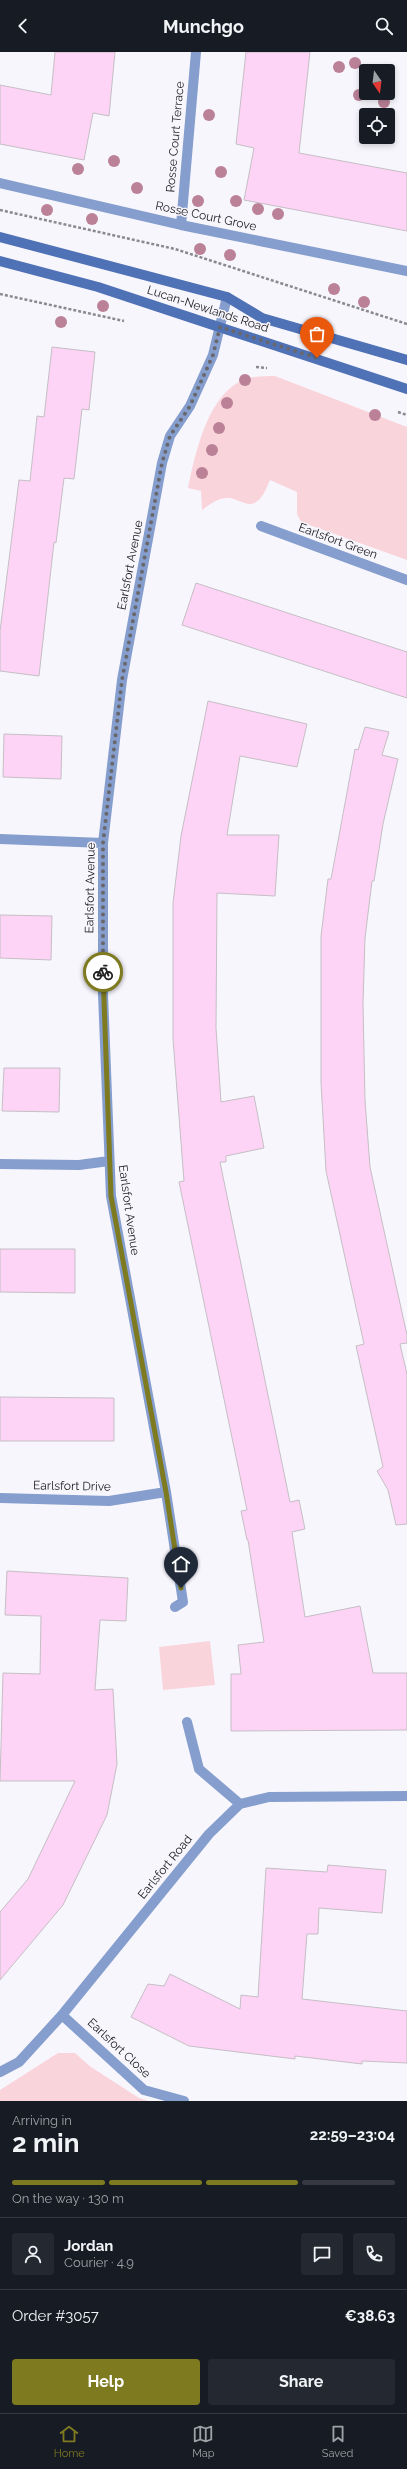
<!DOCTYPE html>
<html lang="en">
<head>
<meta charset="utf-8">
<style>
	body { margin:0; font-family:Raleway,sans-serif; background:#242831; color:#f1f3f6; height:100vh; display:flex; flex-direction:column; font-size:15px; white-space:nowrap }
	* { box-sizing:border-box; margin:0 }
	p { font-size:13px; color:#9ea1a6 }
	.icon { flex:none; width:22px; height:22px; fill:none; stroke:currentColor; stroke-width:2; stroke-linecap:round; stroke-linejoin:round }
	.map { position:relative; height:2049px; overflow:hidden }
	.drawer { display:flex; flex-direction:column; background:#171b24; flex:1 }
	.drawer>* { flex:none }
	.needle { width:26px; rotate:166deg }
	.tools { position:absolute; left:359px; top:12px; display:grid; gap:8px }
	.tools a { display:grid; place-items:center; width:36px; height:36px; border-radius:4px; background:#171b24; box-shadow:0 2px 6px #0003; font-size:20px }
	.pin { position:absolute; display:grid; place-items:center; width:34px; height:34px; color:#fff; margin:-41px -17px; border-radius:50% 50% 50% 0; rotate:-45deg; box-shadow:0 0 4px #0007 }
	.pin .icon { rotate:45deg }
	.courier { position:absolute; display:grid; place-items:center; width:40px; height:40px; margin:-20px; border:3px solid #7e7a20; border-radius:50%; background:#fff; color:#222; box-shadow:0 1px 5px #0007 }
	.headline em { font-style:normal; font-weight:700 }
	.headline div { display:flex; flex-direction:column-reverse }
	.headline { display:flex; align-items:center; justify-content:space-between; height:68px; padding:0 12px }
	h1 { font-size:26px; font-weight:700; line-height:30px }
	.bar { display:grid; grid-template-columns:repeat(4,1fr); gap:6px 4px; align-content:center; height:48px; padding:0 12px }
	.bar i { height:5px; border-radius:3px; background:#363941 }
	.bar .on { background:#7e7a20 }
	.bar p { grid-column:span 4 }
	.line { display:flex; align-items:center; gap:10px; padding:0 12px; border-top:1px solid #363941 }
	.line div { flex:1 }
	.round { display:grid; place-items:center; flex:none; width:42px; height:42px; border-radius:4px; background:#242831 }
	.action { display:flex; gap:8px; margin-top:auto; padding:8px 12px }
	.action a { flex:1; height:46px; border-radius:4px; background:#7e7a20; color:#fff; font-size:16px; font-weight:700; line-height:46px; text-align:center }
	.action a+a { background:#242831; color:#f1f3f6 }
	header { display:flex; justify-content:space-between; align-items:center; height:52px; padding:0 12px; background:#171b24; font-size:18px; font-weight:700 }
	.dock { display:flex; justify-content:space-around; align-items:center; height:56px; border-top:1px solid #363941; background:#171b24; font-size:11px; color:#9ea1a6 }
	.dock a { display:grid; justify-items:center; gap:2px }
	.dock .on { color:#7e7a20 }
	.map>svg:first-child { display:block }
	.green { fill:#f9d4db }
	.building { fill:#fdd3f6; stroke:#c5bfc4 }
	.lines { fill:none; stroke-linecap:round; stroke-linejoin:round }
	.path { stroke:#8a898d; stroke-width:2.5; stroke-dasharray:3 2; stroke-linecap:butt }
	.street { stroke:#859ece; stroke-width:10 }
	.secondary { stroke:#4f71b6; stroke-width:10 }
	.tree { fill:#ba8197 }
	.done { stroke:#68676b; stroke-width:4; stroke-dasharray:0 7.2 }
	.route { stroke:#7e7a20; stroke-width:5 }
	.labels { text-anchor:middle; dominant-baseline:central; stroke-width:3; stroke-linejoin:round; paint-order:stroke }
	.street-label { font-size:12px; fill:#1a1a1c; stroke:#f8f6fd }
</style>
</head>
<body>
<header><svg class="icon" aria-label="back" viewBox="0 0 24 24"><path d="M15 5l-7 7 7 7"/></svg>Munchgo<svg class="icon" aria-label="search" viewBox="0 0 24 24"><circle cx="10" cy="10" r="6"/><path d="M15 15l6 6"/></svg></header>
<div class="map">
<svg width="407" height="2049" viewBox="0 0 407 2049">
	<rect width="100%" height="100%" fill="#f8f6fd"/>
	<path class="green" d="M275 324 407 375V508L301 470 297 462V440L270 428C266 437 261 453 248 452 242 451 236 447 230 446 219 445 210 452 202 458L201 439 188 436C195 402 207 347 239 330 249 324 264 324 275 324Z
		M210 1589 215 1633 163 1638 159 1595Z
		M58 2001H75L91 2015 139 2046 148 2049H0V2038Z"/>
	<path class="building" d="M55 0H115L109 64 93 61 84 108 0 92V33L51 43Z
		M246 0H310L299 101 407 121V179L244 148 254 96 236 92Z
		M52 295 95 300 89 358 82 357 74 427 64 426 56 491 54 490 39 624 0 619V579L19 428 30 429 37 364 44 365Z
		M196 531 407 600V646L182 573Z
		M208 649 307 672 297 715 240 704 227 783H279L275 844 217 841 216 976 221 1050 254 1044 264 1096 226 1104V1110H220L290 1450 299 1448 305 1477 292 1480 305 1565 360 1554 373 1621H407V1678L231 1679V1622H241L238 1593 264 1590 248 1488H247L241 1459 247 1458 179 1130 184 1129 173 987V851L181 784Z
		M365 675 389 680 382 703 398 707 383 772 374 829H372L365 886 363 952 365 1048 370 1115 407 1283V1291L400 1292 407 1322V1472L396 1473 388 1438 377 1419 383 1415 356 1294 364 1292 326 1119 321 1031V884L328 827H331L355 697 358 698Z
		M4 682 62 684 61 727 3 725Z
		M0 863 52 864 51 908 0 906Z
		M4 1016H60L59 1060 2 1059Z
		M0 1197H75V1241L0 1240Z
		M0 1345 114 1346V1389H0Z
		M7 1519 128 1526 126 1569 100 1568 95 1638 113 1637 117 1712 107 1763 63 1853 0 1928V1860L28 1827 75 1729H0L3 1621 40 1622 41 1564 5 1563Z
		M328 1813 386 1818 382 1861 319 1856 318 1882H307L302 1947 407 1959V2011L362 2009V2012L295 2004V2007L189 1994 131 1965 148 1932 164 1934 170 1922 240 1957 241 1943 258 1945 266 1816 327 1820Z"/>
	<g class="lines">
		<path class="path" d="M0 158 175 197 407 272
			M0 242 124 269
			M256 315 267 316
			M398 360 407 363"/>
		<path class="street" d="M0 131 181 173 407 219
			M181 173 196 0
			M261 474 407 528
			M0 787 103 791
			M0 1112 79 1113 109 1109
			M0 1446 109 1449 166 1440
			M175 1555 183 1550 166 1440 111 1144 103 942V791L122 628 162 411 170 384 190 354 213 303 227 245
			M187 1670 199 1717 240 1752
			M62 1963 144 2038 184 2049
			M0 2020 19 2010 62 1963 209 1782 240 1752 269 1745 407 1744"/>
		<path class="secondary" d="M0 185 227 245 262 266 407 308
			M0 209 98 235 407 337"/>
	</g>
	<g class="tree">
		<circle cx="355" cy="11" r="6"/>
		<circle cx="339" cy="15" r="6"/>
		<circle cx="359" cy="43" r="6"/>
		<circle cx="384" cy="50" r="6"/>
		<circle cx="209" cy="63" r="6"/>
		<circle cx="114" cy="109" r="6"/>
		<circle cx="78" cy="117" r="6"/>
		<circle cx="221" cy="120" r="6"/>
		<circle cx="137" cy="136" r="6"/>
		<circle cx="198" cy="149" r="6"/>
		<circle cx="236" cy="149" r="6"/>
		<circle cx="258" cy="157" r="6"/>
		<circle cx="47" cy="158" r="6"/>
		<circle cx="278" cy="162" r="6"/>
		<circle cx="92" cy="167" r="6"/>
		<circle cx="200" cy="197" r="6"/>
		<circle cx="230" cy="203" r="6"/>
		<circle cx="334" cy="237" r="6"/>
		<circle cx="364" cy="250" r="6"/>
		<circle cx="103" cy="254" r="6"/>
		<circle cx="61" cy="270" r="6"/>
		<circle cx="245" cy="328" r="6"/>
		<circle cx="227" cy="351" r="6"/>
		<circle cx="375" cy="363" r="6"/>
		<circle cx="219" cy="376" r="6"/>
		<circle cx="212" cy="398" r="6"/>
		<circle cx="202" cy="421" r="6"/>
	</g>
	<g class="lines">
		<path class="done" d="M103 920V791L122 628 162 411 170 384 190 354 213 303 220 275 317 306"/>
		<path class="route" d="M103 920 111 1144 166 1440 181 1536"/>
	</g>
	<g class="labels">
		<g class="street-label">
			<text transform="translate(175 85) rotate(-85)">Rosse Court Terrace</text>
			<text transform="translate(206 164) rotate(12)">Rosse Court Grove</text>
			<text transform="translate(208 257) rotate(18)">Lucan-Newlands Road</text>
			<text transform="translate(338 489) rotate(20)">Earlsfort Green</text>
			<text transform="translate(130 513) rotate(-79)">Earlsfort Avenue</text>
			<text transform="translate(90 836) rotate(-89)">Earlsfort Avenue</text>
			<text transform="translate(129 1158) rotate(82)">Earlsfort Avenue</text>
			<text transform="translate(72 1434) rotate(1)">Earlsfort Drive</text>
			<text transform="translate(165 1815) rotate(-51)">Earlsfort Road</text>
			<text transform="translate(119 1996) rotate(43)">Earlsfort Close</text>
		</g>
	</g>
</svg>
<div class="tools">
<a><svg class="needle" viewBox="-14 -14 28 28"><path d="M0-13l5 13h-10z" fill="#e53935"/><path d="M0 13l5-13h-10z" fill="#9ea1a6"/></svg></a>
<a><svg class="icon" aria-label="locate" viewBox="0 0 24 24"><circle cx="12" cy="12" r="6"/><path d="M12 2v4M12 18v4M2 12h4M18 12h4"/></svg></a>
</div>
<div class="pin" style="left:317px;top:306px;background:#ea580c"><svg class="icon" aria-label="bag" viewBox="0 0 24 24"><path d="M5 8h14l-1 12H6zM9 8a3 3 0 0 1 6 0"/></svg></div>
<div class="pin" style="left:181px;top:1536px;background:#1f2937"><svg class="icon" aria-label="home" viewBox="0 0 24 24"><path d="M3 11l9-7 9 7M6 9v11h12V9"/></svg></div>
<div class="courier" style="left:103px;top:920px"><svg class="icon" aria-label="bike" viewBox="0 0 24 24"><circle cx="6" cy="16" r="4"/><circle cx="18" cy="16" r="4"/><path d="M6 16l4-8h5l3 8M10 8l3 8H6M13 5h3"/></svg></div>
</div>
<section class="drawer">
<div class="headline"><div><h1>2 min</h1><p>Arriving in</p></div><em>22:59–23:04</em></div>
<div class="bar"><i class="on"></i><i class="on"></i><i class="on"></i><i></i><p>On the way · 130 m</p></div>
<div class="line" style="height:72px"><a class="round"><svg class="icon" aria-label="person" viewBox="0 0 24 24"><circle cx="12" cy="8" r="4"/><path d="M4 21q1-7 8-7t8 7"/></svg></a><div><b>Jordan</b><p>Courier · 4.9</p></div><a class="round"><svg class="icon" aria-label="chat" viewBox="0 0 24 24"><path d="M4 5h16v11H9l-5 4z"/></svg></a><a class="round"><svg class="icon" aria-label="phone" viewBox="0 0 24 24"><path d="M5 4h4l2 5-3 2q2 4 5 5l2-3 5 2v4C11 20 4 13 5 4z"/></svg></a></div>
<div class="line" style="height:52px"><div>Order #3057</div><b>€38.63</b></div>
<div class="action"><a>Help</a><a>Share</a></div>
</section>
<nav class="dock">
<a class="on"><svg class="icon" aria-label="home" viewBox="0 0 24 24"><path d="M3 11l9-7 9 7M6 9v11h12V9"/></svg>Home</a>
<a><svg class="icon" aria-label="map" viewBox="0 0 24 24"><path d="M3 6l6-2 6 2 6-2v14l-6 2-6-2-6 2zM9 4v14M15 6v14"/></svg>Map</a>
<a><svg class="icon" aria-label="saved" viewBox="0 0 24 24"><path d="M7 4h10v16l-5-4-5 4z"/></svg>Saved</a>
</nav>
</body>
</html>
